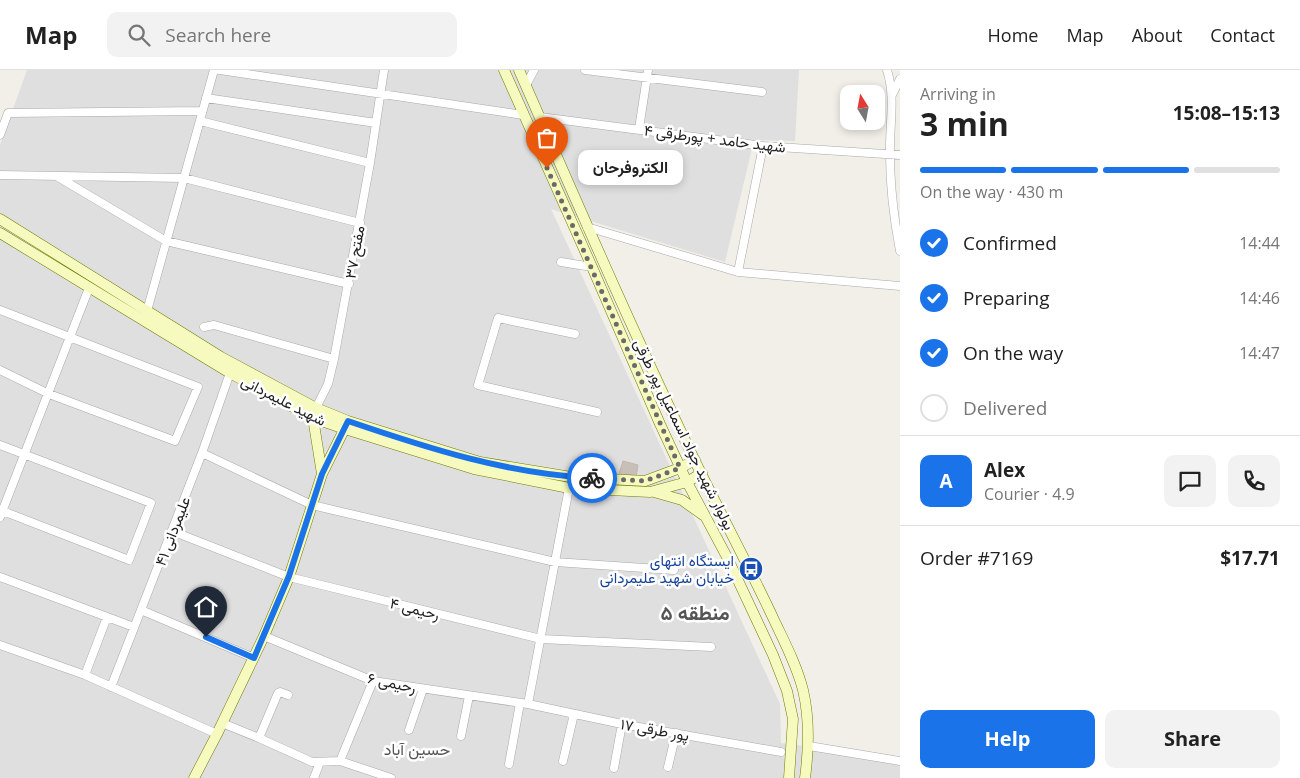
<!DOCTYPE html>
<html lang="en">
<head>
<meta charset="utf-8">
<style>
	body { margin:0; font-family:"Open Sans",Vazirmatn,sans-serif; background:#f2f2f2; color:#222; height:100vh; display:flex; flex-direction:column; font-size:19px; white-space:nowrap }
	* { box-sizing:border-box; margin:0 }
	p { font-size:16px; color:#767676 }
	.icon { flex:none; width:28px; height:28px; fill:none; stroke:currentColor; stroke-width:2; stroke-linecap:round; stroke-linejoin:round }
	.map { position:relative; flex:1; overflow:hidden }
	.panel { display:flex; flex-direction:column; background:#fff; width:400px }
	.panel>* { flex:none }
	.needle { width:32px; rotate:349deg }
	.controls { position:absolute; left:840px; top:15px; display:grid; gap:10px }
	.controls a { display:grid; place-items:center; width:45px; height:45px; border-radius:10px; background:#fff; box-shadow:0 2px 8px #0003; font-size:25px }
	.pin { position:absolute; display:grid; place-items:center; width:42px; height:42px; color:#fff; margin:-51px -21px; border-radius:50% 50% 50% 0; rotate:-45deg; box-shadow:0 0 5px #0007 }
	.pin .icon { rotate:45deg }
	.courier { position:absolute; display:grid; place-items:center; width:50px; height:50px; margin:-25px; border:4px solid #1a73e8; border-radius:50%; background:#fff; color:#222; box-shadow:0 1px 6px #0007 }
	.bubble { position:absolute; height:35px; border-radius:10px; background:#fff; box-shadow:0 2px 8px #0003; font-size:16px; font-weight:700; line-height:35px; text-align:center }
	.head em { font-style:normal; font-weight:700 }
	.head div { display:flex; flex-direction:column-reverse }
	.head { display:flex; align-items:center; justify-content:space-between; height:85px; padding:0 20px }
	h1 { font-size:32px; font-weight:700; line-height:38px }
	.bar { display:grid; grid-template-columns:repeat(4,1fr); gap:8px 5px; align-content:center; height:60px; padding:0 20px }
	.bar i { height:6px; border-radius:4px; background:#e0e0e0 }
	.bar .active { background:#1a73e8 }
	.bar p { grid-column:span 4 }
	.line { display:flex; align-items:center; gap:12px; padding:0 20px; border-top:1px solid #e0e0e0 }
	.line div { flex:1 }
	.round { display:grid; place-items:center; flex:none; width:52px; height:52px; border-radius:10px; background:#f2f2f2 }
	ol { padding:0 20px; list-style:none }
	li { display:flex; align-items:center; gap:15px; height:55px }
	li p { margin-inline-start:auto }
	li .icon { padding:5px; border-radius:50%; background:#1a73e8; color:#fff; stroke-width:4 }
	li:last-child { color:#767676 }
	li i { width:28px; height:28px; border:2px solid #e0e0e0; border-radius:50% }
	.action { display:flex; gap:10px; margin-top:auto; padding:10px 20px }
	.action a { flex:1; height:58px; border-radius:10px; background:#1a73e8; color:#fff; font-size:20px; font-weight:700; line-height:58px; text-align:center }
	.action a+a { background:#f2f2f2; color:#222 }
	header { display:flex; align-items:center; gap:30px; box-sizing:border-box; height:70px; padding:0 25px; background:#fff; border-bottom:1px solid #e0e0e0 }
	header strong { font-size:24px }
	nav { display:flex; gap:28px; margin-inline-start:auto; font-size:18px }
	.search { width:350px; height:45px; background:#f2f2f2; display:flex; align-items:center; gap:12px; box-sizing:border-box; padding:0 18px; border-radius:10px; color:#767676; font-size:19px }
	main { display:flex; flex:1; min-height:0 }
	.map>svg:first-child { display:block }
	.residential { fill:#e0dfdf }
	.building { fill:#c7bfb8; stroke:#c4b6ab }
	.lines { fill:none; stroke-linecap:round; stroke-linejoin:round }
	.street-casing { stroke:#a9a9a9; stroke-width:9 }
	.secondary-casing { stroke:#707d05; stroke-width:11 }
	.street { stroke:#fff; stroke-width:8 }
	.secondary { stroke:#f7fabf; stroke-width:10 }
	.done { stroke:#6b6a68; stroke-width:5; stroke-dasharray:0 9 }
	.route { stroke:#1a73e8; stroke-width:6 }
	.labels { text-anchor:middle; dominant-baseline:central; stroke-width:5; stroke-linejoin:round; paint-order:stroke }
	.street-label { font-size:15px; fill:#222; stroke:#fff }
	.transit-label { font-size:15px; fill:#164399; stroke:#fff; text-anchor:end }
	.neighbourhood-label { font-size:16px; fill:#555; stroke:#fff }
	.district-label { font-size:20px; font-weight:bold; fill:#555; stroke:#fff }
</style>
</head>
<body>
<header>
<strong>Map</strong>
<div class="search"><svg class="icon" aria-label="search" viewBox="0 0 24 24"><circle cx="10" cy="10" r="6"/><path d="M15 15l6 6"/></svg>Search here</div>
<nav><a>Home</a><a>Map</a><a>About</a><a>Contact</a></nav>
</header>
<main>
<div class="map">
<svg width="900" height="708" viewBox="0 0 900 708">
	<rect width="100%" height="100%" fill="#f2efe9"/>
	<path class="residential" d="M27 0H799L795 71 754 70 725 192 551 139 780 634 781 673 900 689V708H0V75Z"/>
	<path class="building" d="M623 391 638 395 636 408 618 407Z"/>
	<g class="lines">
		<g class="street-casing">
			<path id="street" d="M220 0 523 45
				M585 0 762 22
				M887 0C896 28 889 56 890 85 890 117 894 149 900 181
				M526 15 534 0
				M892 25 900 9
				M206 28 376 53
				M540 47 763 76 900 85
				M200 51 370 93
				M639 59 648 0
				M0 65 8 43 202 41
				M0 105 184 108 360 153
				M58 107 166 171 349 214
				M587 157 738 202 900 216
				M561 192 592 197
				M738 202 763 76
				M0 240 198 317 175 371 49 324 0 300
				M147 241 214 0
				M204 257 214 255 334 289
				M575 264 498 248 478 315 597 342
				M316 338 328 314 334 289 370 93 384 0
				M0 375 151 433 129 490 0 440
				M202 383 312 435 555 492 674 500
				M0 447 89 218
				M172 461 289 507 541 569 711 577
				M0 507 134 557
				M141 540 254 588
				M264 566 373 611 528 634 622 654 781 682
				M0 575 85 605 217 664
				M85 605 107 547
				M111 617 202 383 230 303
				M528 634 569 418
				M222 653 259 668 312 692 340 691 391 708
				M409 660 423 619
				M461 666 469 626
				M259 668 278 623 280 622 288 625
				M809 676 900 691
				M340 691 373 611
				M563 691 574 644
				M509 694 520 633
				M668 697 676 663
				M614 698 622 654
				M314 708 320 692"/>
		</g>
		<g class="secondary-casing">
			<path id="secondary" d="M504 0 592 197 660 354 687 412 728 489 773 585 787 621 793 649 789 708
				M519 0C576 130 632 260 694 389 720 443 749 496 775 552 785 573 797 596 803 620 810 650 809 678 805 708
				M0 149 221 287 316 338 348 351 480 392 571 407 645 411 680 398 695 390
				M0 163 230 303 313 348 345 359 474 399 569 418 650 422 687 412 702 403
				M314 343 313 348 322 404
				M654 422 682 430 703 445
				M194 708 217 664 264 566 289 507 322 404 347 354"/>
		</g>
		<use href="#street" class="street"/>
		<use href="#secondary" class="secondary"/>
	</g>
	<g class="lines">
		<path class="done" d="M547 98 680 398 645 411 592 408"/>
		<path class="route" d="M206 567 254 588 289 506 322 404 348 351C427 378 508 404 592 408"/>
	</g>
	<defs>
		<g id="bus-disc" transform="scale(1.25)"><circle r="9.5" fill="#1a4fb4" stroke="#fff"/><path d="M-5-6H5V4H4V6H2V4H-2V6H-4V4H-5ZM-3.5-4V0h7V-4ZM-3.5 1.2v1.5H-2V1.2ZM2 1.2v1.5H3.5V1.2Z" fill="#fff"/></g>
	</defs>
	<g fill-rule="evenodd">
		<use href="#bus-disc" x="751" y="499"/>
	</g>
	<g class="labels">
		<g class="street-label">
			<text transform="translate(715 68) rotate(7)">شهید حامد + پورطرقی ۴</text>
			<text transform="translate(354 182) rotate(-80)">مفتح ۳۷</text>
			<text transform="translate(284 330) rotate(27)">شهید علیمردانی</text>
			<text transform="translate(685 364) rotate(64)">بولوار شهید جواد اسماعیل پور طرقی</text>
			<text transform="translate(172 461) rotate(-69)">علیمردانی ۴۱</text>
			<text transform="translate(415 538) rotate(14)">رحیمی ۴</text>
			<text transform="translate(392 612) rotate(12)">رحیمی ۶</text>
			<text transform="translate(655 659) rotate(10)">پور طرقی ۱۷</text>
		</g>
		<g class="transit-label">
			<text x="734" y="490">ایستگاه انتهای<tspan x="734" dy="17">خیابان شهید علیمردانی</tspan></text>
		</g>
		<g class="neighbourhood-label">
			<text x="417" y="679">حسین آباد</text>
		</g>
		<g class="district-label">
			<text x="695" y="542">منطقه ۵</text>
		</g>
	</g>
</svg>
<div class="controls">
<a><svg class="needle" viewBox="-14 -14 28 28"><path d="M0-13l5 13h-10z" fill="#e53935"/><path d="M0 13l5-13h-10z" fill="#767676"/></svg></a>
</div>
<div class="pin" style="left:547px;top:98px;background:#ea580c"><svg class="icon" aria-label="bag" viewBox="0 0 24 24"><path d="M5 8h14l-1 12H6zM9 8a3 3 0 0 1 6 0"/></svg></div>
<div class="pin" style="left:206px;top:567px;background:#1f2937"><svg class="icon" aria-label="home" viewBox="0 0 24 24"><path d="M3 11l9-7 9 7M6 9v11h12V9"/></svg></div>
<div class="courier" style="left:592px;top:408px"><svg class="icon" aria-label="bike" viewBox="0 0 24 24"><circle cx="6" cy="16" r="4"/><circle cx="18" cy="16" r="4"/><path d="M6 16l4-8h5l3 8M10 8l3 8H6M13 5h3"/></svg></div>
<div class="bubble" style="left:578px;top:80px;width:105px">الکتروفرحان</div>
</div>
<section class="panel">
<div class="head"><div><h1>3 min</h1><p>Arriving in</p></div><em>15:08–15:13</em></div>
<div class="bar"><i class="active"></i><i class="active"></i><i class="active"></i><i></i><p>On the way · 430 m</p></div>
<ol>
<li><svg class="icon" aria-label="check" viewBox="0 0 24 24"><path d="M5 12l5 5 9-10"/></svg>Confirmed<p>14:44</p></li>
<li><svg class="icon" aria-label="check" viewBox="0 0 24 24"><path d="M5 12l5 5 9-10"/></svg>Preparing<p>14:46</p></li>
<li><svg class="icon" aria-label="check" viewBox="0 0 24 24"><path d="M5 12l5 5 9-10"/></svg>On the way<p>14:47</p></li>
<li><i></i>Delivered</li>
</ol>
<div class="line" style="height:90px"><b class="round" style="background:#1a73e8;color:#fff">A</b><div><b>Alex</b><p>Courier · 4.9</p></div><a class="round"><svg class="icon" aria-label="chat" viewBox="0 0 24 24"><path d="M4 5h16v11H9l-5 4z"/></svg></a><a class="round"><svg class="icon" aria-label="phone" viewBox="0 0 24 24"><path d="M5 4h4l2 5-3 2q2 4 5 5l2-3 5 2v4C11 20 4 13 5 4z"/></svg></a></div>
<div class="line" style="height:65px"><div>Order #7169</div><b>$17.71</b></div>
<div class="action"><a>Help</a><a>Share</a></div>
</section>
</main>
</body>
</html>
